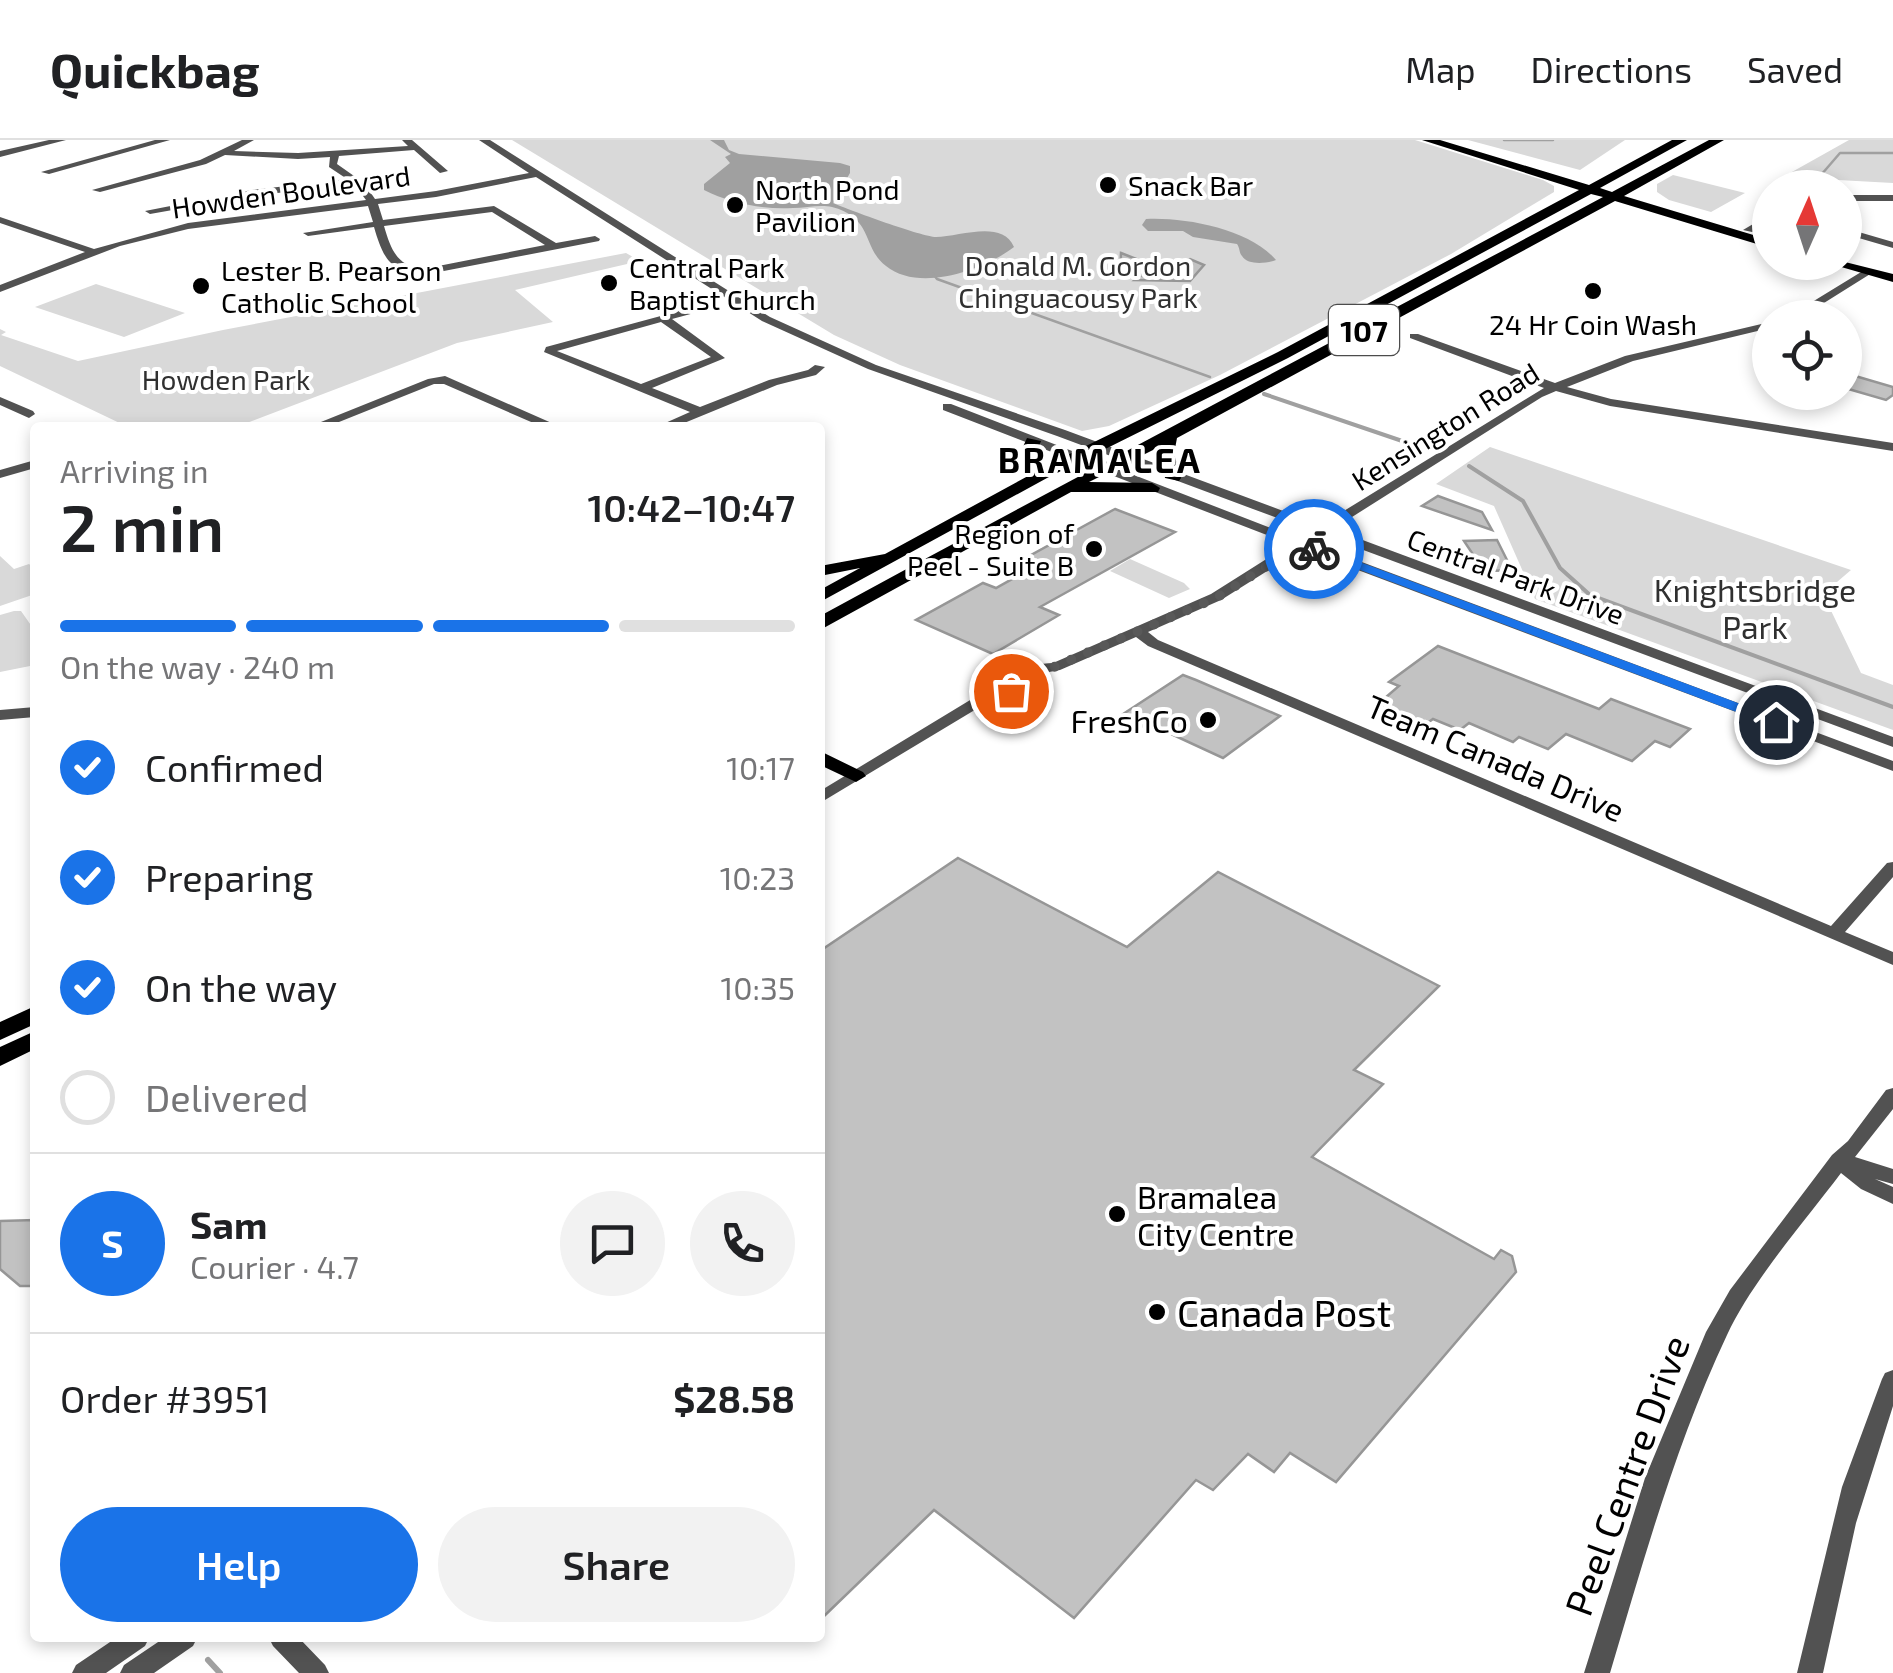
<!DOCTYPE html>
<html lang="en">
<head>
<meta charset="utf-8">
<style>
	body { margin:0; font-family:"Exo 2",sans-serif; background:#f2f2f2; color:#202124; height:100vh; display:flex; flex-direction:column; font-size:38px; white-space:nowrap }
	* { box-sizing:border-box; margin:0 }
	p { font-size:32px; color:#757577 }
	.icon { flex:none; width:55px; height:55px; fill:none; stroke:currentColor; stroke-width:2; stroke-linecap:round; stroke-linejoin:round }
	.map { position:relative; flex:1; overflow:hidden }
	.side { position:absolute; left:30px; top:282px; width:795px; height:1220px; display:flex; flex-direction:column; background:#fff; border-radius:10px; box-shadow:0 5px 15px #0003 }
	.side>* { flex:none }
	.needle { width:65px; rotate:3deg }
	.fabs { position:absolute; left:1752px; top:30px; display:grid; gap:20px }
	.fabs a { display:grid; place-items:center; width:110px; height:110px; border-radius:50%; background:#fff; box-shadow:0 5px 15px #0003; font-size:50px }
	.pin { position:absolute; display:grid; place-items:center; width:85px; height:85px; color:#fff; margin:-42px; border:5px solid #fff; border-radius:50%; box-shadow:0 2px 10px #0007 }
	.courier { position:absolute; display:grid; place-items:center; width:100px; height:100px; margin:-50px; border:8px solid #1a73e8; border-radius:50%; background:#fff; color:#222; box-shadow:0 2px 12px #0007 }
	.headline em { font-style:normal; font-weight:600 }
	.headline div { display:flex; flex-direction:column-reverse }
	.headline { display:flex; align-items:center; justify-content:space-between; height:170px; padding:0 30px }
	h1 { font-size:65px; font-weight:600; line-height:75px }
	.bar { display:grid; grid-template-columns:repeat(4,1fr); gap:15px 10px; align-content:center; height:120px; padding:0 30px }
	.bar i { height:12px; border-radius:8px; background:#e0e0e0 }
	.bar .active { background:#1a73e8 }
	.bar p { grid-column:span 4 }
	.line { display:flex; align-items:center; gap:25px; padding:0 30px; border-top:2px solid #e0e0e0 }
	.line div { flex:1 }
	.round { display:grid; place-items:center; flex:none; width:105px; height:105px; border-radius:52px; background:#f2f2f2 }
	ol { padding:0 30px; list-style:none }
	li { display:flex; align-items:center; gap:30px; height:110px }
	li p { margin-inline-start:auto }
	li .icon { padding:10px; border-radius:50%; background:#1a73e8; color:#fff; stroke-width:4 }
	li:last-child { color:#757577 }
	li i { width:55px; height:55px; border:5px solid #e0e0e0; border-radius:50% }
	.button { display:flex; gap:20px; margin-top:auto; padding:20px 30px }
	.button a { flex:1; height:115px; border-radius:60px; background:#1a73e8; color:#fff; font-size:40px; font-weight:600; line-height:115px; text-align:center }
	.button a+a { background:#f2f2f2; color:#202124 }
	header { display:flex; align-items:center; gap:60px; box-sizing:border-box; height:140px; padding:0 50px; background:#fff; border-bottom:2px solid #e0e0e0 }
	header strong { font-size:48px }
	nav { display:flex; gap:55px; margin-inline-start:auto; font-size:35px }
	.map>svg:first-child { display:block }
	.green { fill:#d9d9d9 }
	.water { fill:#a0a0a0 }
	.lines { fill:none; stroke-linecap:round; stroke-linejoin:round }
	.stream-far2 { stroke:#a0a0a0; stroke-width:2.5 }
	.stream-far1 { stroke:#a0a0a0; stroke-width:4 }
	.stream { stroke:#a0a0a0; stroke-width:6 }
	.building { fill:#c2c2c2; stroke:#969696; stroke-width:2.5 }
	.minor { fill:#525252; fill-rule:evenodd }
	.major { fill:#000; fill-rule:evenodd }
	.route { fill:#1a73e8 }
	.done { stroke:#595959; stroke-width:10; stroke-dasharray:0 18 }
	.poi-dot { fill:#000; stroke:#fff; stroke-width:4 }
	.labels { text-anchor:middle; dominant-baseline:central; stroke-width:8; stroke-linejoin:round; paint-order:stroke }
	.far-poi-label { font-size:28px; fill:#000; stroke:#fff; text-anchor:start }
	.far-street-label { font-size:28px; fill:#000; stroke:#fff }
	.far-park-label { font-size:28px; fill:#303030; stroke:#fff }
	.shield { fill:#fff; stroke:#4c4c4c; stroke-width:2.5 }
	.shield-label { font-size:30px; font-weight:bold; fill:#000 }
	.park-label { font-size:32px; fill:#303030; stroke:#fff }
	.poi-label { font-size:32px; fill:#000; stroke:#fff; text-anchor:end }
	.street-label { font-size:32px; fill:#000; stroke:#fff }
	.far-district-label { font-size:35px; font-weight:bold; letter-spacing:2.5px; fill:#000; stroke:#fff }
	.near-poi-label { font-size:38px; fill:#000; stroke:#fff; text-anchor:start }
	.near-street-label { font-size:38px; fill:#000; stroke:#fff }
</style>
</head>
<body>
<header>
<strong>Quickbag</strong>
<nav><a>Map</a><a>Directions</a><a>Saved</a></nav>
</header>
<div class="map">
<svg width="1893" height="1533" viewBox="0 0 1893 1533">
	<rect width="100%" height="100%" fill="#fff"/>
	<path class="green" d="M512 0H1415L1543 40 1554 46V52L1451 114 1220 235 1109 286 1082 291 900 225 834 195Z
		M1468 0H1625L1580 30Z
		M1849 0H1893V43L1783 37Z
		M1673 35 1745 53 1711 72 1669 60 1657 52V44Z
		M626 113 640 121 515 150 553 182 457 203 236 287H128L0 226V189L6 192 1 195 78 221 223 190Z
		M96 144 185 173 124 197 35 167Z
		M1490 307 1851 430 1823 454 1861 533 1893 545V590L1535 459 1494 366 1436 344Z
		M0 416 14 429 29 424 35 429V454L0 466Z
		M1130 419 1184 443 1190 449 1169 458 1110 431Z
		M14 471H21L35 491V525L0 532V475Z"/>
	<path class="water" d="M710 0H724L729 10 739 14 840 23 850 26V33L833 63C849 70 923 97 936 97 959 97 1002 79 1014 107 984 130 919 153 886 126 862 108 874 78 832 67 820 64 806 68 793 68 763 70 730 63 704 50V44L730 23 725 17 731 14Z
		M1146 79C1185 77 1250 89 1276 120 1268 123 1248 126 1242 116 1239 113 1240 108 1237 104L1193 97 1183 91H1148L1142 85Z"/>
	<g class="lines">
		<path class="stream-far2" d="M1504 0H1553
			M1821 35 1840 13H1893
			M933 134 937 139 1210 237"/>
		<path class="stream-far1" d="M1264 254 1414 305
			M1469 326 1523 361 1560 428 1590 455 1893 567"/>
		<path class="stream" d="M208 1520 220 1533"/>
	</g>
	<path class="building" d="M1121 113 1162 129 1190 119 1204 125 1190 141 1135 140 1139 137 1120 136Z
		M1845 233 1893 247V255L1886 260 1845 248Z
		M1438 356 1482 372 1492 390 1422 366Z
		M1115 369 1175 392 1040 467 1059 475 993 514 916 480 983 443 996 448 1030 429 1026 428 1032 425 1022 420Z
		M1497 400 1512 430 1490 431 1488 425H1480L1464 401Z
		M1438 506 1599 569 1611 559 1690 589 1670 607 1655 601 1632 621 1566 594 1548 609 1519 597 1513 602 1469 583 1460 590 1433 579 1426 584 1378 564 1399 546 1389 542Z
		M1183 535 1196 540 1280 576 1223 618 1156 587 1151 590 1120 576Z
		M958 718 1127 807 1218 732 1439 846 1354 930 1383 944 1312 1017 1494 1119 1501 1110 1512 1116 1516 1132 1336 1342 1290 1313 1274 1332 1248 1314 1213 1350 1196 1340 1074 1478 934 1370 820 1480V811Z
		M35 1080V1146H20L0 1129V1081Z"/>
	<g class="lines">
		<path class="minor" d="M49 0H66L0 17V11Z
			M155 0H170L49 34 41 32Z
			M242 0H254L234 11 298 13 408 6 402 0H412L448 31 440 33 414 10 339 16 337 24 364 43 375 59 436 51 529 33 479 0H490L770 177 876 225 1065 290 1321 385 1544 248 1410 198V194H1418L1555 243 1625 216 1770 182V188L1633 221 1567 247 1611 259 1893 303V311L1610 266 1556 251 1542 257 1333 389 1893 597V607L1323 395 1311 403 1893 621V631L1302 409 1221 460 1148 492 1158 500 1831 786 1887 723 1893 722V737L1845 792 1893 812V825L1148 506 1136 497 1060 530 1027 536 1007 547 1013 551 1010 554 998 556 820 663V651L990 548C1006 530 1030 524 1053 523L1211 454 1290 404 943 270V264H951L1299 399 1312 391 1057 296 868 229 762 181 536 37 436 57 378 64 383 80 494 66 556 103 595 96 600 99 599 101 423 135C390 132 383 118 374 87L308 96 303 93 373 82 368 66 188 89 120 106 0 152V145L85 112 0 83V77L94 109 188 83 366 60 354 44 252 56 150 74 145 71 252 50 347 39 329 27 330 17 298 19 225 15 206 24 100 52 92 50 200 20ZM492 72 545 105 423 129C397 126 391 110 384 86Z
			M1845 55H1893V61H1845Z
			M1770 74V81L1752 92 1743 90Z
			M1845 88 1893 102V108L1845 94Z
			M1866 129 1875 131 1800 178H1786Z
			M694 167 699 170 698 172 672 179 725 218 652 248 700 267 769 240 808 230 815 225 825 227 816 235 777 245 672 288H654L690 272 544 212 546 207ZM661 182 711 217 641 244 557 211Z
			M445 236 563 288H545L444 244H434L324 288H306L428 239Z
			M0 257 33 271 35 274 29 278 0 265Z
			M35 320V328L0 338V330Z
			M35 567V577L0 580V570Z
			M1893 948V969L1855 1017 1893 1029V1044L1875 1039 1893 1047V1064L1861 1049 1841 1033C1805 1081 1752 1141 1727 1195 1676 1303 1644 1419 1610 1533H1584L1645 1338 1706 1192 1730 1150 1832 1015 1848 1001 1886 950Z
			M1893 1230V1266L1856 1383 1823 1533H1797L1842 1347 1882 1239 1885 1233Z
			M116 1498H149L145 1506 106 1533H72L76 1525Z
			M164 1498H197L193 1506 154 1533H120L124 1525Z
			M269 1498H299L325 1525 329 1533H299L273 1506Z"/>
		<path class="major" d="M1422 0H1440L1589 45 1672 0H1687L1600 48 1612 52 1709 0H1724L1624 56 1770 100V108L1615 61 1177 298 1174 314 1181 338 1179 341 1165 338 1159 307 1089 342 1152 343 1160 348 1158 352H1071L820 490V476C1080 334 1342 197 1603 57L1591 54 1288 218 1047 338 820 462V450L860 428 820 436V426L885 414 1028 336 1027 321 1021 311 1027 298 1041 301 1037 311 1043 327 1278 212 1579 50Z
			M1824 122H1845L1893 134V142Z
			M820 611 863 632 866 636 856 642 820 625Z
			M35 866V884L0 900V882Z
			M35 891V909L0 926V907Z"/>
	</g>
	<path class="route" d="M1314 405 1781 579 1783 582 1771 585 1310 411 1308 409Z"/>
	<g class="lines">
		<path class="done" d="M1011 551 1054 534V527L1216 458 1302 404 1314 409"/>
	</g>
	<g class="poi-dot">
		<circle cx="1108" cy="45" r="10"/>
		<circle cx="735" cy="65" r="10"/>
		<circle cx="609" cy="143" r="10"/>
		<circle cx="201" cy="146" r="10"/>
		<circle cx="1593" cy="151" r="10"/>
		<circle cx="1094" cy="409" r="10"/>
		<circle cx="1208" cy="580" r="10"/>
		<circle cx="1117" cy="1074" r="10"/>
		<circle cx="1157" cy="1172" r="10"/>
	</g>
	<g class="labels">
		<g class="far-poi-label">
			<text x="1128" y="45">Snack Bar</text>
			<text x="755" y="49">North Pond<tspan x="755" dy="32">Pavilion</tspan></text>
			<text x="629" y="127">Central Park<tspan x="629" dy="32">Baptist Church</tspan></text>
			<text x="221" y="130">Lester B. Pearson<tspan x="221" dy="32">Catholic School</tspan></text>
			<text x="1593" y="184" text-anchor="middle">24 Hr Coin Wash</text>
			<text x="1074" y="393" text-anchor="end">Region of<tspan x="1074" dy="32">Peel - Suite B</tspan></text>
		</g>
		<g class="far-street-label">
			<text transform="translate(291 51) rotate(-8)">Howden Boulevard</text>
			<text transform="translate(1445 286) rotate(-32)">Kensington Road</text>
			<text transform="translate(1516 436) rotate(20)">Central Park Drive</text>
		</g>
		<g class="far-park-label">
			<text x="1078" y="125">Donald M. Gordon<tspan x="1078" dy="32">Chinguacousy Park</tspan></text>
			<text x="226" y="239">Howden Park</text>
		</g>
		<rect class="shield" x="1329" y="165" width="70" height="50" rx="8"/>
		<g class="shield-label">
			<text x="1364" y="190">107</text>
		</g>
		<g class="park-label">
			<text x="1755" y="449">Knightsbridge<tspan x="1755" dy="37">Park</tspan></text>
		</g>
		<g class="poi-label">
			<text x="1188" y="580">FreshCo</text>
			<text x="1137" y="1056" text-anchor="start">Bramalea<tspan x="1137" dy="37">City Centre</tspan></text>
		</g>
		<g class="street-label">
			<text transform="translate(1496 617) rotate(23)">Team Canada Drive</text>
		</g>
		<g class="far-district-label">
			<text x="1100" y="319">BRAMALEA</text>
		</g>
		<g class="near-poi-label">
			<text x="1177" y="1172">Canada Post</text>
		</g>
		<g class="near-street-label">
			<text transform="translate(1626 1335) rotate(-70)">Peel Centre Drive</text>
		</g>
	</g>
</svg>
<div class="fabs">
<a><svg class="needle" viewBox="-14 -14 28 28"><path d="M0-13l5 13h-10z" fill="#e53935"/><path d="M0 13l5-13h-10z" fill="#757577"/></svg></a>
<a><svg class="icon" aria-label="locate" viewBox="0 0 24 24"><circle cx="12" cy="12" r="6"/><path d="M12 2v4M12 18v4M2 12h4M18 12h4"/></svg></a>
</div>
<div class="pin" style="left:1011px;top:551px;background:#ea580c"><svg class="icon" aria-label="bag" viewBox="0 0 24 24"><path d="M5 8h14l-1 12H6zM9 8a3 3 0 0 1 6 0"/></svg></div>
<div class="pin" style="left:1776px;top:582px;background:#1f2937"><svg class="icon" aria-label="home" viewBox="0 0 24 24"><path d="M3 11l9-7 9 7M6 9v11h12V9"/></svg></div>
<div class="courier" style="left:1314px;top:409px"><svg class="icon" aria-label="bike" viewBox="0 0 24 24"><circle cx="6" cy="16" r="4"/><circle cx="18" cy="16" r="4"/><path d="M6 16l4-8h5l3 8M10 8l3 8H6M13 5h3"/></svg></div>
<section class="side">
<div class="headline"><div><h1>2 min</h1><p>Arriving in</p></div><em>10:42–10:47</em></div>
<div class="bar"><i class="active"></i><i class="active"></i><i class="active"></i><i></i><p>On the way · 240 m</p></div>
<ol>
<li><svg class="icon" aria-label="check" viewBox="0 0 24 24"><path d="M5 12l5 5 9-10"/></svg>Confirmed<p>10:17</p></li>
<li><svg class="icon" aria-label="check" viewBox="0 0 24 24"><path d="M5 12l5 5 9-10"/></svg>Preparing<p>10:23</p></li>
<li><svg class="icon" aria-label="check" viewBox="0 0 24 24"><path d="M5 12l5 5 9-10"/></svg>On the way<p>10:35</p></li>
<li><i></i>Delivered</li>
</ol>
<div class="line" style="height:180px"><b class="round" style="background:#1a73e8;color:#fff">S</b><div><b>Sam</b><p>Courier · 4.7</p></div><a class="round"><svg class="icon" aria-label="chat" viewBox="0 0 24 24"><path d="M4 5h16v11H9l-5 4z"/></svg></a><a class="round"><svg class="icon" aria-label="phone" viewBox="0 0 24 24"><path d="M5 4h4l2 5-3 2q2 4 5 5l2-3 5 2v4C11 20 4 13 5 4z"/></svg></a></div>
<div class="line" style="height:130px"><div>Order #3951</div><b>$28.58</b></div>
<div class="button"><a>Help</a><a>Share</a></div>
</section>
</div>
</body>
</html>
